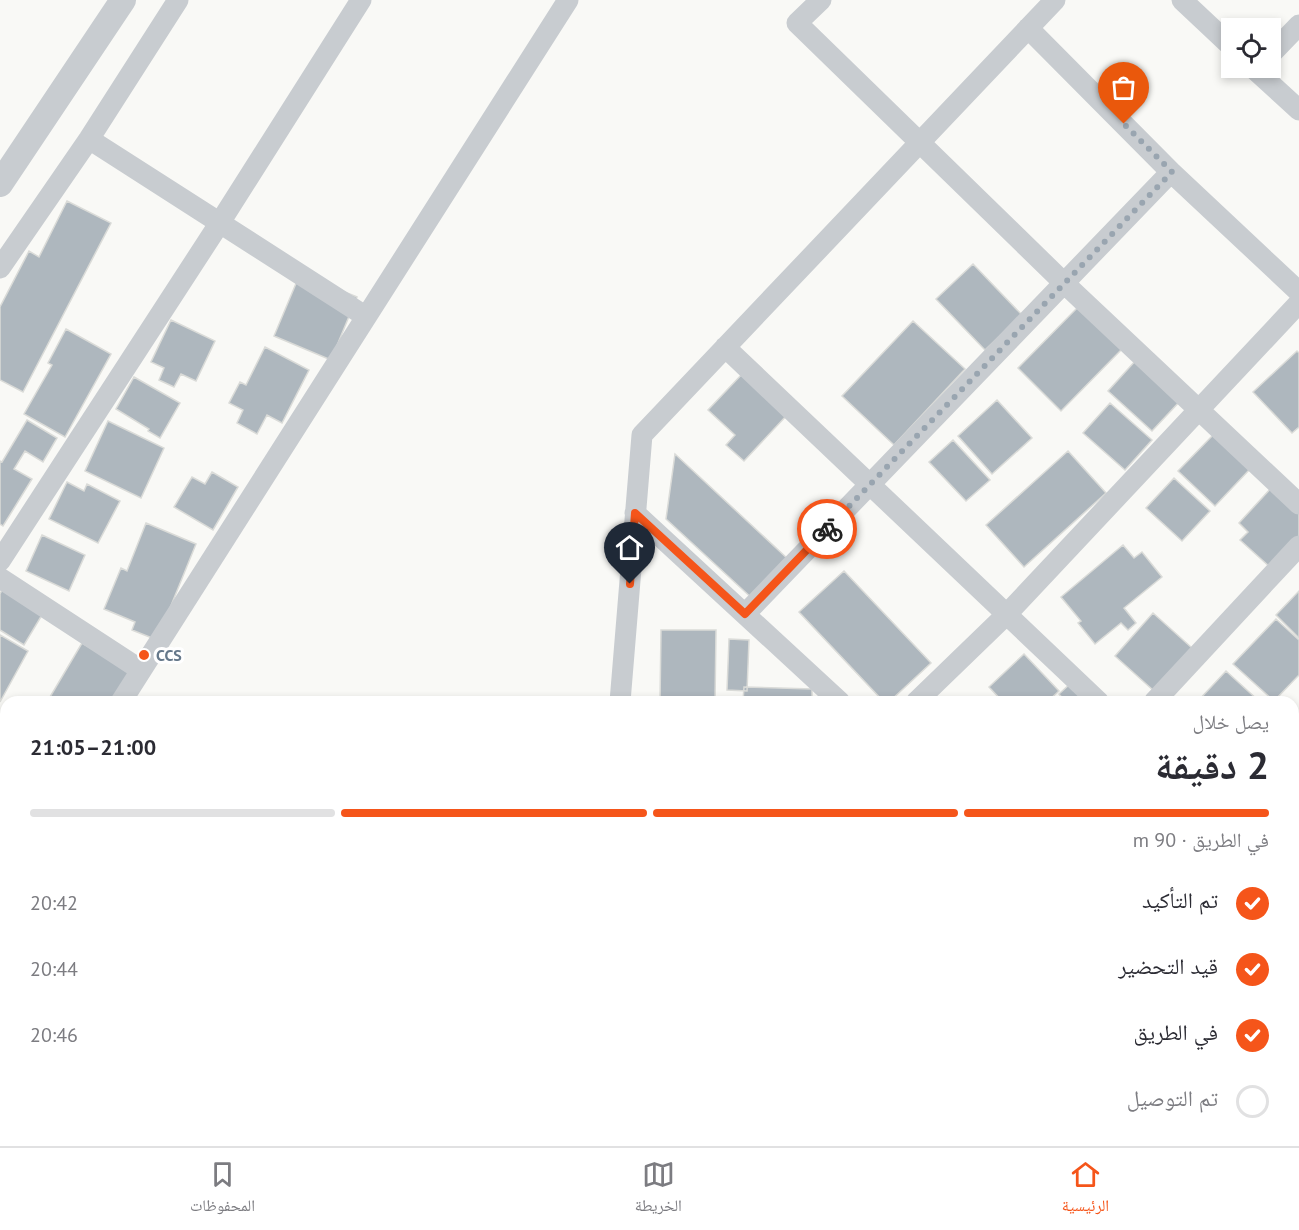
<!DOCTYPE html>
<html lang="ar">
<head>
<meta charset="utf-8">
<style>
	body { margin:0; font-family:"PT Sans","Noto Naskh Arabic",sans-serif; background:#f7f7f7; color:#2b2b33; direction:rtl; height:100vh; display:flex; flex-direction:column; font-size:22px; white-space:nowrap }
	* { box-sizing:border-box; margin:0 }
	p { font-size:20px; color:#7c7c81 }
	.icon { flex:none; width:33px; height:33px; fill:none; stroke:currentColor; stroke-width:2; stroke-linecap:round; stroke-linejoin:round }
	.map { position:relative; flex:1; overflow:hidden; direction:ltr }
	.panel { position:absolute; left:0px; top:696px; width:1299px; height:450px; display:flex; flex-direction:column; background:#fff; border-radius:18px 18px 0 0; box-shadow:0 3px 9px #0003; direction:rtl }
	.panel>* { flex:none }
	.tools { position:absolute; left:1221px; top:18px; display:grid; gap:12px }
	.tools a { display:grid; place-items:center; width:60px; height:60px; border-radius:0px; background:#fff; box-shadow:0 3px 9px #0003; font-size:30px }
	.pin { position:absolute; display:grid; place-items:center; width:51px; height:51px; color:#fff; margin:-62px -26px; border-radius:50% 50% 50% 0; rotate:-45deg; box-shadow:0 0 6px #0007 }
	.pin .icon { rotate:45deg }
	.courier { position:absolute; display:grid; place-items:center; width:60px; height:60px; margin:-30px; border:4px solid #f5551a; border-radius:50%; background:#fff; color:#222; box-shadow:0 2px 8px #0007 }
	.overview em { font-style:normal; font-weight:700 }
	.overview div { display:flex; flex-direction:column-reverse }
	.overview { display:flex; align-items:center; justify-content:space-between; height:102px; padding:0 30px }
	h1 { font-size:39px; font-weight:700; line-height:45px }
	.bar { display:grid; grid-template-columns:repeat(4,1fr); gap:9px 6px; align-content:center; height:72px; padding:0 30px }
	.bar i { height:8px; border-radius:4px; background:#e1e1e2 }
	.bar .active { background:#f5551a }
	.bar p { grid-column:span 4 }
	ol { padding:0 30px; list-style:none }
	li { display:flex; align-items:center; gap:18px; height:66px }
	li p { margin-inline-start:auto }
	li .icon { padding:6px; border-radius:50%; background:#f5551a; color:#fff; stroke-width:4 }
	li:last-child { color:#7c7c81 }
	li i { width:33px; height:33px; border:3px solid #e1e1e2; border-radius:50% }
	.menu { display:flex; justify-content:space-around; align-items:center; height:84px; border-top:2px solid #e1e1e2; background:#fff; font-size:16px; color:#7c7c81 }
	.menu a { display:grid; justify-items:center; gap:3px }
	.menu .active { color:#f5551a }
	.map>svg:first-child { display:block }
	.building { fill:#aeb7be; stroke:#dadbd8; stroke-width:1.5 }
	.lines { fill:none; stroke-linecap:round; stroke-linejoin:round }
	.minor { stroke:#c8ccd0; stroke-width:21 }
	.tertiary { stroke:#c8ccd0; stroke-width:26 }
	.done { stroke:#99a5b0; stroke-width:6; stroke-dasharray:0 10.8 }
	.route { stroke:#f5551a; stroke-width:8 }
	.poi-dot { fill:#f5551a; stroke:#fff; stroke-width:2 }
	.labels { text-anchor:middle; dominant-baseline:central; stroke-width:6; stroke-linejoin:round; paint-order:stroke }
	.poi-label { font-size:16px; font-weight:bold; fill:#65788a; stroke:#fff; text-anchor:start }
</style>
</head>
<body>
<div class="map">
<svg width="1299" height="1146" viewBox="0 0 1299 1146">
	<rect width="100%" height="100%" fill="#f9f9f6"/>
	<path class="building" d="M67 201 111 223 23 392 0 380V307L29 251 39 257Z
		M973 264 1022 315 985 350 936 299Z
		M300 274 357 297 331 360 274 336Z
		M1081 304 1124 347 1061 411 1018 368Z
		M171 320 215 341 196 381 181 374 174 387 159 380 164 368 151 362Z
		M913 321 965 369 894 445 842 396Z
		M66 329 111 354 65 437 24 414 52 365 48 363Z
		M265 347 309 370 282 423 267 415 257 434 237 423 243 410 229 403 240 382 246 385Z
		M1297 351 1299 353V427L1292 433 1253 392Z
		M1137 359 1182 399 1152 431 1108 391Z
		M744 372 788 414 744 461 726 445 735 435 708 410Z
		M134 377 180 403 160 438 148 431 149 429 116 409Z
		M997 400 1032 438 992 474 958 436Z
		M1110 403 1152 440 1125 470 1083 433Z
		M27 420 57 438 43 462 25 451 14 469 32 479 3 526 0 524V461L2 462Z
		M108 421 164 448 141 498 85 471Z
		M1215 433 1251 468 1215 506 1178 471Z
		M953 440 990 480 966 501 929 462Z
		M1068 451 1106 493 1024 567 986 525Z
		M675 454 789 560 755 601 666 519Z
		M212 472 238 487 213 530 174 507 192 477 205 484Z
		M1174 478 1210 511 1182 541 1146 508Z
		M67 482 84 491 87 484 120 501 98 543 49 519Z
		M1273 486 1299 510V538L1271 568 1240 540 1248 532 1239 523Z
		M146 523 196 544 157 640 132 630 135 622 104 609 121 568 127 571Z
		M42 535 85 555 69 591 26 571Z
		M1123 545 1134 558 1142 552 1162 577 1124 608 1136 623 1128 630 1121 623 1095 644 1078 623 1081 621 1061 597Z
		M844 571 931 663 889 702H884L799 612Z
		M2 590 42 615 24 645 0 630V594Z
		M1299 591V638L1276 615Z
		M1153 613 1192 648 1154 691 1115 656Z
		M1276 619 1299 640V675L1274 701 1233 664Z
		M661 630H716L715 702H660Z
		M0 635 28 651 0 702Z
		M729 639 749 640 747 691 727 690Z
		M82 643 136 674 120 702H47Z
		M1024 654 1059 691 1047 702H1003L989 687Z
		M1226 671 1260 702H1197Z
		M1072 682 1091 702H1062L1064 700 1059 694Z
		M744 687 812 689V702H743Z
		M1293 893 1299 899V943L1293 950Z
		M1 952 6 953V1005H0Z
		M0 1005H6V1021H0Z
		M1299 1014V1082L1293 1076V1020Z
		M16 1140H47V1146H16Z
		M107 1140H137V1146H107Z
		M182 1140H231V1146H182Z
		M273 1140H318V1146H272Z
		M438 1140H454V1146H438Z
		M458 1140H483V1146H458Z
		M525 1140H575V1146H525Z
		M646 1140H706V1145L717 1146H646Z
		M745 1140H796V1146H745Z
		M888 1140H939V1146H835V1144L888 1142Z
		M953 1140H999L1000 1146H953Z
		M1004 1140H1053L1054 1146H1005Z
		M1079 1140H1106L1096 1146H1082Z
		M1177 1140H1228L1231 1142 1229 1146H1173Z"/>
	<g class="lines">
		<path class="minor" d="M821 0 797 23 1064 283 1299 504
			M1182 0 1232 47
			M1028 28 1171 172 1299 292
			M1270 55 1299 25
			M1253 68 1299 110
			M89 139 365 316
			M0 268 89 139 178 0
			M725 347 1099 702
			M635 513 840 702
			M0 561 219 224 361 0
			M0 578 141 670
			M745 614 1171 172
			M121 702 568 0
			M620 702 642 435 1055 0
			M916 702 1007 614 1299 303
			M1154 702 1299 546
			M0 764H6
			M1293 810 1299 804
			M1293 890 1299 896
			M1293 973 1299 967
			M1293 1137 1299 1143
			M61 1146V1140
			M233 1146V1140
			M403 1146 404 1140
			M585 1146 586 1140
			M799 1146V1140
			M1137 1146 1142 1140"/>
		<path class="tertiary" d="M0 184 123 0"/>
	</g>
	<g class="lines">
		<path class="done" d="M827 529 1172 172 1124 124"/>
		<path class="route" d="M630 584 635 513 745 614 827 529"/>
	</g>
	<circle class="poi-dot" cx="144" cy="655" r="6"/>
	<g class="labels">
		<g class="poi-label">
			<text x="156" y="655">CCS</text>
		</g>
	</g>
</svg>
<div class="tools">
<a><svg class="icon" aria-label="locate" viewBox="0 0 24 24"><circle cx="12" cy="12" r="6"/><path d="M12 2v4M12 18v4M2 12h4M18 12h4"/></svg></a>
</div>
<div class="pin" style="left:1124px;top:124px;background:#ea580c"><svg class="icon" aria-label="bag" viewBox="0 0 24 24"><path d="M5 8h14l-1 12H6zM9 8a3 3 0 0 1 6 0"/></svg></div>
<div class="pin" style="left:630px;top:584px;background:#1f2937"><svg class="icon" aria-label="home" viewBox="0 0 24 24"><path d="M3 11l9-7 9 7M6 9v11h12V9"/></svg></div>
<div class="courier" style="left:827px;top:529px"><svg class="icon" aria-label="bike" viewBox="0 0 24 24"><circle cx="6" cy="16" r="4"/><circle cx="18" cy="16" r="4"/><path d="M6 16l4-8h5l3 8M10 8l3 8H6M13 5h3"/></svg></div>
<section class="panel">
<div class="overview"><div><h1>2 دقيقة</h1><p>يصل خلال</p></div><em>21:00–21:05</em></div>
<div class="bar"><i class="active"></i><i class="active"></i><i class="active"></i><i></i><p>في الطريق · 90 m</p></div>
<ol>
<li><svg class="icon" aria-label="check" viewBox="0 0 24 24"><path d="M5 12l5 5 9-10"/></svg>تم التأكيد<p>20:42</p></li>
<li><svg class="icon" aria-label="check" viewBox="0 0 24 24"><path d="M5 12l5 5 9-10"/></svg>قيد التحضير<p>20:44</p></li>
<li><svg class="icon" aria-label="check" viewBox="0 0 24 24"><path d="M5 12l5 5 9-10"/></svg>في الطريق<p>20:46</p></li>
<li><i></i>تم التوصيل</li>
</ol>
</section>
</div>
<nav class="menu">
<a class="active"><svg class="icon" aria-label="home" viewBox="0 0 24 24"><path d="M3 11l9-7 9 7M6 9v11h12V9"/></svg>الرئيسية</a>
<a><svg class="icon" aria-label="map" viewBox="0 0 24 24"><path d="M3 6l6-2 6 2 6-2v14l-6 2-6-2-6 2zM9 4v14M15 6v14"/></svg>الخريطة</a>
<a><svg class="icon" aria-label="saved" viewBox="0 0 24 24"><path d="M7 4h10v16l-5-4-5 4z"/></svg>المحفوظات</a>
</nav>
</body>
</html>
